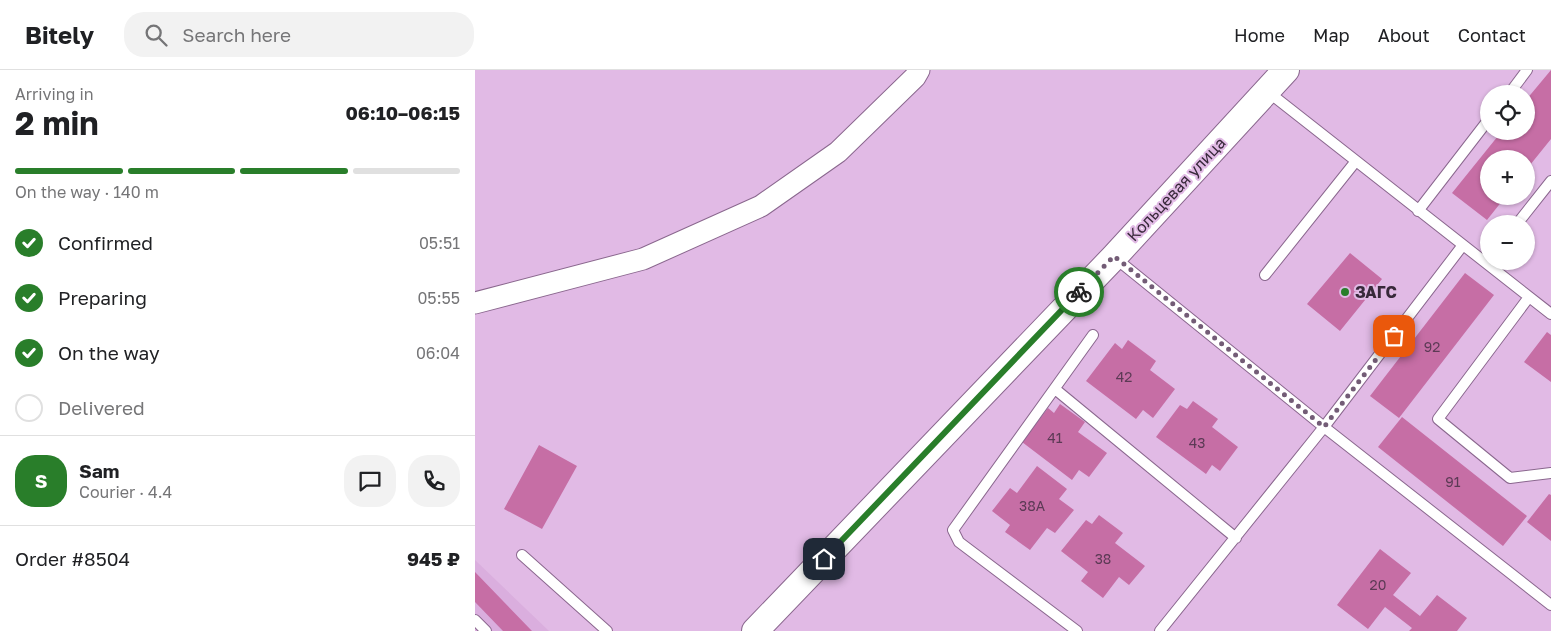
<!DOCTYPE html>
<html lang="en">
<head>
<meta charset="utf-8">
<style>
	body { margin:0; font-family:"Golos Text",sans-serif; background:#f2f2f2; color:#202124; height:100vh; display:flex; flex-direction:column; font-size:19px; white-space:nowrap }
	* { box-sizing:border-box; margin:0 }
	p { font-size:16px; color:#757577 }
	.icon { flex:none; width:28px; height:28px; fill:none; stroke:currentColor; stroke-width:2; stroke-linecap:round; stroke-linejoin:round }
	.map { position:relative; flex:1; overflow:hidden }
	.details { display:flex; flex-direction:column; background:#fff; width:475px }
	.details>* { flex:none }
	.controls { position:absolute; left:1005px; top:15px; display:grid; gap:10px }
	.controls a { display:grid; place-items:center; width:55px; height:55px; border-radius:50%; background:#fff; box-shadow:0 1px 4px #0004; font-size:25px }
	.pin { position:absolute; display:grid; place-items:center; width:42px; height:42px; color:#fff; margin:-21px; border-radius:10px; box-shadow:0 2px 8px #0006 }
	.courier { position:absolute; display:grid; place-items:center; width:50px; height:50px; margin:-25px; border:4px solid #297e2a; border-radius:50%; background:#fff; color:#222; box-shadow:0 1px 6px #0007 }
	.head em { font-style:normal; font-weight:700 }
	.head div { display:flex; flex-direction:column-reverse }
	.head { display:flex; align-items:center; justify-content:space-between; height:85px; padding:0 15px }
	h1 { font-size:32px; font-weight:700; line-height:38px }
	.bar { display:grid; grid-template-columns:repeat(4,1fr); gap:8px 5px; align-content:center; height:60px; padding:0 15px }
	.bar i { height:6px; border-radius:4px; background:#e0e0e0 }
	.bar .selected { background:#297e2a }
	.bar p { grid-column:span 4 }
	.line { display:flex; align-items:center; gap:12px; padding:0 15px; border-top:1px solid #e0e0e0 }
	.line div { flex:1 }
	.round { display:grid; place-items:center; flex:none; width:52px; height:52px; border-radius:20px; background:#f2f2f2 }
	ol { padding:0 15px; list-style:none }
	li { display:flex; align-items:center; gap:15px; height:55px }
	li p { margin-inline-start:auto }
	li .icon { padding:5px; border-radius:50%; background:#297e2a; color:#fff; stroke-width:4 }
	li:last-child { color:#757577 }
	li i { width:28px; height:28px; border:2px solid #e0e0e0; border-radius:50% }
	header { display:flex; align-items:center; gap:30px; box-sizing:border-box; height:70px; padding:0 25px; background:#fff; border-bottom:1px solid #e0e0e0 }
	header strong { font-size:24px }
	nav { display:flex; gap:28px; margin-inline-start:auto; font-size:18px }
	.search { width:350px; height:45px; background:#f2f2f2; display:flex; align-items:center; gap:12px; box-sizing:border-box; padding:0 18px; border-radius:20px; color:#757577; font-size:19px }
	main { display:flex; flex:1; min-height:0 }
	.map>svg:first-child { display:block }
	.built { fill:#daaede }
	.building { fill:#c66ea5 }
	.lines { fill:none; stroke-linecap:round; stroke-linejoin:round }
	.service-casing { stroke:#8a678e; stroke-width:12 }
	.minor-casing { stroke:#8a678e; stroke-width:23 }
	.tertiary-casing { stroke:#8a678e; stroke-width:28 }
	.service { stroke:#fff; stroke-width:10 }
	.minor { stroke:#fff; stroke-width:21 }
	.tertiary { stroke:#fff; stroke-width:26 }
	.done { stroke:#735c76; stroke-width:5; stroke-dasharray:0 9 }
	.route { stroke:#297e2a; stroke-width:6 }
	.poi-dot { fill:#297e2a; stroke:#e1bae5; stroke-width:2 }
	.labels { text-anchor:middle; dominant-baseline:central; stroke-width:4; stroke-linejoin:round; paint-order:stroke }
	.number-label { font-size:14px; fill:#5c3a55 }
	.street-label { font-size:16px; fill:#38293a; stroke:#e1bae5 }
	.poi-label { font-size:16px; font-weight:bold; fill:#38293a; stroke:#e1bae5; text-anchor:start }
</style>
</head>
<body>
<header>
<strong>Bitely</strong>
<div class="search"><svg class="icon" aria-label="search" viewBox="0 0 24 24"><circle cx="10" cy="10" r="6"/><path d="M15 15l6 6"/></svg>Search here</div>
<nav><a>Home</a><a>Map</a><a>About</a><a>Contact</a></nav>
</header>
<main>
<section class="details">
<div class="head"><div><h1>2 min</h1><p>Arriving in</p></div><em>06:10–06:15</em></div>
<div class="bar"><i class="selected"></i><i class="selected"></i><i class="selected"></i><i></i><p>On the way · 140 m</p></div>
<ol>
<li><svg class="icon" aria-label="check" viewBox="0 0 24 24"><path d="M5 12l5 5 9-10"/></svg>Confirmed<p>05:51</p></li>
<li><svg class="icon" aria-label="check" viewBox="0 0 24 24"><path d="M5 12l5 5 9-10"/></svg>Preparing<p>05:55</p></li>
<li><svg class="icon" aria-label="check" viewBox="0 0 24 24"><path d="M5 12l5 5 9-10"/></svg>On the way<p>06:04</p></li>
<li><i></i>Delivered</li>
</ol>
<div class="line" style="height:90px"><b class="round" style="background:#297e2a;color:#fff">S</b><div><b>Sam</b><p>Courier · 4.4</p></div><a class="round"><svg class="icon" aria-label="chat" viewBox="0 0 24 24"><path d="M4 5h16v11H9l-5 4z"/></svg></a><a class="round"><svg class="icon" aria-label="phone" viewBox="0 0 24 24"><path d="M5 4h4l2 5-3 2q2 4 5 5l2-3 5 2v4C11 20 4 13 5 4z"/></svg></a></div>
<div class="line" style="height:65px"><div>Order #8504</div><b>945 ₽</b></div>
</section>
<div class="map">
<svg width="1076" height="561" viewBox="0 0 1076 561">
	<rect width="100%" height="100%" fill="#e1bae5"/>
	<path class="built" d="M0 490 74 561H0Z"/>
	<path class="building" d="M1076 0V69L1051 100V89H1014V126H1031L1012 150 977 123 1027 61H1051V30Z
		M875 183 907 209 865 261 832 234Z
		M990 203 1019 225 924 348 895 326Z
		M1072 262 1076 265V312L1049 292Z
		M653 270 681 291 675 300 700 319 678 348 668 340 661 349 611 311 640 273 647 279Z
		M718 331 743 349 737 357 763 377 745 401 737 395 731 404 681 367 705 335 712 339Z
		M585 334 610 352 603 362 632 383 614 407 604 400 597 410 547 372 573 338 579 343Z
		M927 347 1052 446 1028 476 903 377Z
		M64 375 102 396 67 459 29 439Z
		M562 396 592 419 584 429 599 440 580 463 572 458 555 480 530 462 535 455 517 441 535 418 542 423Z
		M1074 424 1076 425V471L1052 452Z
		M624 445 648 463 640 473 670 496 654 515 644 507 628 528 606 511 613 502 586 481 611 450 617 454Z
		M905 479 936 503 918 525 945 546 962 525 992 548 982 561H934L937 558 910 537 893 559 862 535Z
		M0 502 57 561H28L0 532Z"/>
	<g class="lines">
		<g class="service-casing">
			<path id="service" d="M792 21 1076 244
				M1034 24 1052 0
				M943 141 1014 49
				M1042 154 1076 111
				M639 187 849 357 988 175
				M790 205 881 91
				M1054 227 963 349 1035 408 1076 403
				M580 319 761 468
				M47 485 132 561
				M0 550 11 561
				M602 561 484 472 478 460 618 265
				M685 561 849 357 1076 535"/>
		</g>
		<g class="minor-casing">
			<path id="minor" d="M0 233 168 189 286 136 363 82 440 7 444 0"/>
		</g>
		<g class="tertiary-casing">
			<path id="tertiary" d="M280 561 639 187 811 0"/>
		</g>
		<use href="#service" class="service"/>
		<use href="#minor" class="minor"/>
		<use href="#tertiary" class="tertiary"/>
	</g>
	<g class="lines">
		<path class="done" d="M604 222 639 186 849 357 919 266"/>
		<path class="route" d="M349 489 604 222"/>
	</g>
	<circle class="poi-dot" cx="870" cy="222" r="5"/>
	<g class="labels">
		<g class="number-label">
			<text x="957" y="276">92</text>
			<text x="649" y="306">42</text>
			<text x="580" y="367">41</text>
			<text x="722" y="372">43</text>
			<text x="978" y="411">91</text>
			<text x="557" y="435">38А</text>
			<text x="628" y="488">38</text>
			<text x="903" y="514">20</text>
		</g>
		<g class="street-label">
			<text transform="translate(701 119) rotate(-47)">Кольцевая улица</text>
		</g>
		<g class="poi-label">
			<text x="880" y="222">ЗАГС</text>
		</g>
	</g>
</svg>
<div class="controls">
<a><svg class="icon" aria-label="locate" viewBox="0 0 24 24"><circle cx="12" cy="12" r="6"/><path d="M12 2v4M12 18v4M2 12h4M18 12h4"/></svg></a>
<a>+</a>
<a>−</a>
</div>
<div class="pin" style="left:919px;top:266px;background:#ea580c"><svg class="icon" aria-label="bag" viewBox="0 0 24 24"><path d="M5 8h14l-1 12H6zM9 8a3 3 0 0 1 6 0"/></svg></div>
<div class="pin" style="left:349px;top:489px;background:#1f2937"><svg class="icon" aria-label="home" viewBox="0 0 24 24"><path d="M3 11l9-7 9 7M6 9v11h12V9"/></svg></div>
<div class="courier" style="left:604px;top:222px"><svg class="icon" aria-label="bike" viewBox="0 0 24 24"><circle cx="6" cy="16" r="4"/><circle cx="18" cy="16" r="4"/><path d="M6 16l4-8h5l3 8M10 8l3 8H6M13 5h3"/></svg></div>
</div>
</main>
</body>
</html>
